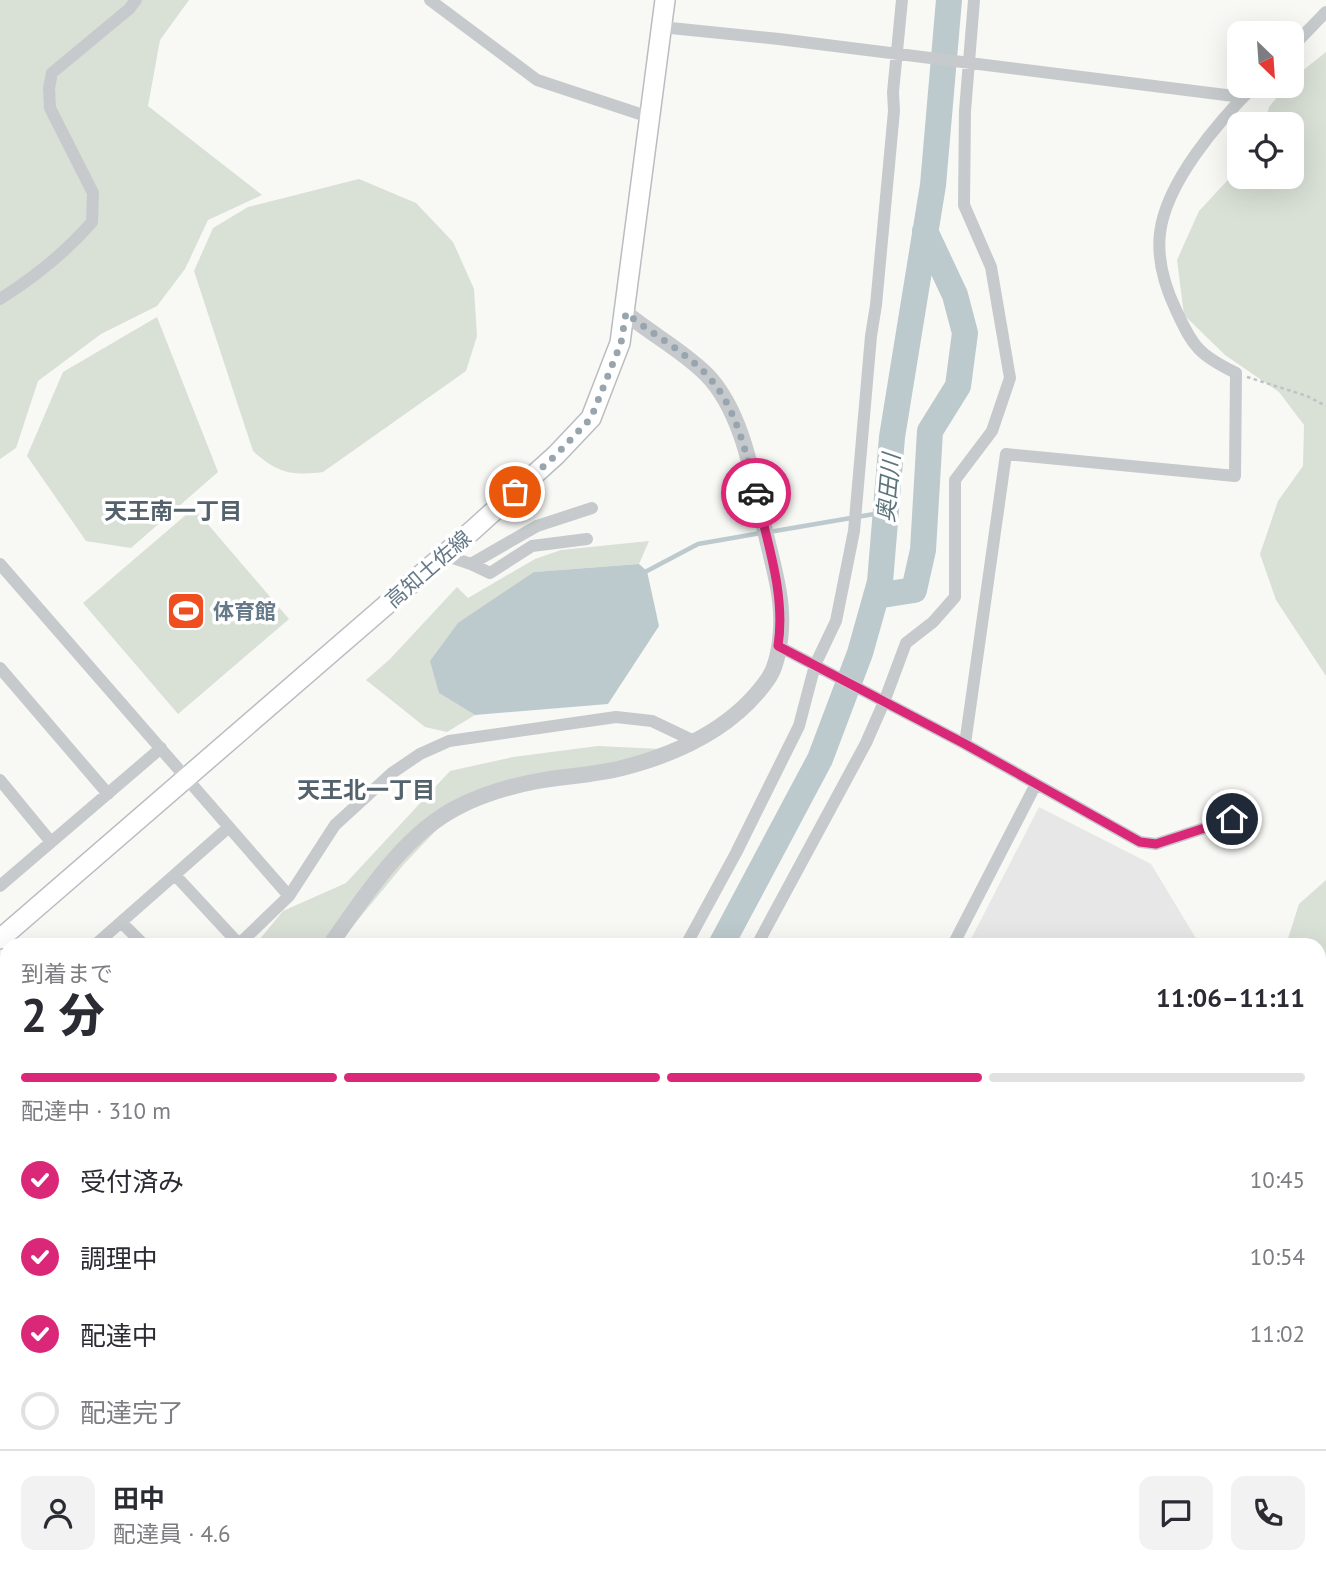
<!DOCTYPE html>
<html lang="ja">
<head>
<meta charset="utf-8">
<style>
	body { margin:0; font-family:"PT Sans","Noto Sans JP",sans-serif; background:#f2f2f3; color:#2b2b33; height:100vh; display:flex; flex-direction:column; font-size:26px; white-space:nowrap }
	* { box-sizing:border-box; margin:0 }
	p { font-size:23px; color:#7c7c81 }
	.icon { flex:none; width:38px; height:38px; fill:none; stroke:currentColor; stroke-width:2; stroke-linecap:round; stroke-linejoin:round }
	.map { position:relative; flex:1; overflow:hidden }
	.details { position:absolute; left:0px; top:938px; width:1326px; height:653px; display:flex; flex-direction:column; background:#fff; border-radius:21px 21px 0 0; box-shadow:0 7px 28px #0002 }
	.details>* { flex:none }
	.needle { width:46px; rotate:155deg }
	.fabs { position:absolute; left:1227px; top:21px; display:grid; gap:14px }
	.fabs a { display:grid; place-items:center; width:77px; height:77px; border-radius:14px; background:#fff; box-shadow:0 7px 28px #0002; font-size:35px }
	.pin { position:absolute; display:grid; place-items:center; width:60px; height:60px; color:#fff; margin:-30px; border:4px solid #fff; border-radius:50%; box-shadow:0 2px 7px #0007 }
	.courier { position:absolute; display:grid; place-items:center; width:70px; height:70px; margin:-35px; border:5px solid #db2777; border-radius:50%; background:#fff; color:#222; box-shadow:0 2px 9px #0007 }
	.overview em { font-style:normal; font-weight:800 }
	.overview div { display:flex; flex-direction:column-reverse }
	.overview { display:flex; align-items:center; justify-content:space-between; height:119px; padding:0 21px }
	h1 { font-size:46px; font-weight:800; line-height:52px }
	.bar { display:grid; grid-template-columns:repeat(4,1fr); gap:10px 7px; align-content:center; height:84px; padding:0 21px }
	.bar i { height:9px; border-radius:5px; background:#e1e1e2 }
	.bar .active { background:#db2777 }
	.bar p { grid-column:span 4 }
	.line { display:flex; align-items:center; gap:18px; padding:0 21px; border-top:2px solid #e1e1e2 }
	.line div { flex:1 }
	.round { display:grid; place-items:center; flex:none; width:74px; height:74px; border-radius:14px; background:#f2f2f3 }
	ol { padding:0 21px; list-style:none }
	li { display:flex; align-items:center; gap:21px; height:77px }
	li p { margin-inline-start:auto }
	li .icon { padding:7px; border-radius:50%; background:#db2777; color:#fff; stroke-width:4 }
	li:last-child { color:#7c7c81 }
	li i { width:38px; height:38px; border:4px solid #e1e1e2; border-radius:50% }
	.map>svg:first-child { display:block }
	.built { fill:#e6e7e6 }
	.green { fill:#d9e0d6 }
	.water { fill:#bcc9cd }
	.lines { fill:none; stroke-linecap:round; stroke-linejoin:round }
	.stream { stroke:#bcc9cd; stroke-width:4.5 }
	.river { stroke:#bcc9cd; stroke-width:26 }
	.primary-casing { stroke:#b9bdc1; stroke-width:22 }
	.path { stroke:#bfc2c4; stroke-width:2.5; stroke-dasharray:3.5 3.5; stroke-linecap:butt }
	.minor { stroke:#c6cacd; stroke-width:12 }
	.tertiary { stroke:#c6cacd; stroke-width:16 }
	.primary { stroke:#fff; stroke-width:19 }
	.done { stroke:#98a5ae; stroke-width:7; stroke-dasharray:0 12.6 }
	.route { stroke:#db2777; stroke-width:9 }
	.labels { text-anchor:middle; dominant-baseline:central; stroke-width:7; stroke-linejoin:round; paint-order:stroke }
	.street-label { font-size:21px; fill:#657988; stroke:#fff }
	.poi-label { font-size:21px; font-weight:bold; fill:#657988; stroke:#fff; text-anchor:start }
	.water-label { font-size:23px; font-style:italic; fill:#5c747c; stroke:#fff }
	.neighbourhood-label { font-size:23px; font-weight:bold; fill:#54626c; stroke:#fff }
</style>
</head>
<body>
<div class="map">
<svg width="1326" height="1590" viewBox="0 0 1326 1590">
	<rect width="100%" height="100%" fill="#f8f8f5"/>
	<path class="built" d="M1039 807 1151 864 1200 945H968Z"/>
	<path class="green" d="M0 0H189L160 40 148 106 262 195 208 220 185 269 157 306 101 334 38 381 16 448 0 459Z
		M1326 52V676L1276 600 1260 554 1278 501 1303 466 1304 425 1279 392 1225 355 1184 315 1177 260 1199 211 1239 168V177H1292V124H1265L1269 107 1286 86H1292V79Z
		M359 179 416 203 453 242 474 289 477 336 466 371 323 472C291 476 278 473 253 451L194 271 213 228 248 207Z
		M157 317 218 472 131 548 86 541 27 456 63 372Z
		M194 508 289 619 178 714 83 603Z
		M649 541 639 564 534 572 439 693 475 715 447 732 425 727 366 680 390 659 457 587 468 598 535 559 561 550Z
		M598 746 682 750 465 800 405 863 337 945H255L283 911 346 883 450 771 513 757Z
		M1326 880V1422L1320 1427V945H1286L1299 904Z
		M7 1287V1394L0 1407V1301Z
		M1320 1554 1326 1566V1590H1185L1182 1584H1320Z
		M454 1584H537L553 1590H450Z
		M662 1584H925L929 1590H645Z"/>
	<path class="water" d="M639 564 647 571 659 626 608 704 475 715 439 693 430 661 458 623 534 572Z"/>
	<g class="lines">
		<path class="stream" d="M769 532 886 512
			M647 571 698 544 761 533"/>
		<path class="river" d="M876 596 914 590 923 550 930 431 958 386 965 333 955 295 925 231
			M721 945 820 759 860 653 880 582 892 437 933 185 949 0
			M369 1590 373 1584"/>
		<g class="primary-casing">
			<path id="primary" d="M0 939 474 529 556 455 591 418 620 343 665 0"/>
		</g>
		<path class="path" d="M1247 377 1307 396 1326 406
			M1320 1425 1326 1423
			M1183 1584 1185 1590"/>
		<path class="minor" d="M430 0 537 80 649 117
			M661 27 779 39 1242 97
			M1292 47 1326 12
			M0 299C35 277 65 253 92 222L93 193 50 108 49 88 52 73 129 9 136 0
			M444 555 471 564 537 526 592 508
			M0 564 289 896
			M471 564 490 573 532 546 587 539
			M778 646 965 744 1140 842 1156 844 1232 819
			M0 668 108 794
			M965 744 1006 454 1235 476 1236 373C1199 355 1193 347 1176 310 1165 287 1157 259 1160 233 1166 182 1219 121 1254 86
			M0 780 51 842
			M175 875 239 944
			M0 886 161 748
			M122 923 144 945
			M95 945 229 827
			M238 945 289 896 335 825 392 773 420 754 449 741 616 717 652 721 694 741
			M686 945 736 853 799 726 815 665 836 621 854 531 871 336 876 305 894 111 893 92 902 0
			M757 945 866 743 884 702 906 643 933 622 955 597V480L992 431 1010 378 991 267 964 205 965 111 974 0
			M953 945 1036 784
			M0 993 7 1001
			M0 1025 7 1019
			M0 1093 7 1101
			M0 1212 7 1221
			M1320 1234 1326 1235
			M0 1251 7 1233
			M1320 1389 1326 1387
			M336 1590 339 1584
			M406 1590 410 1584
			M1125 1590V1584"/>
		<path class="tertiary" d="M330 945C364 897 404 834 458 807 483 794 511 786 538 781 566 776 595 775 622 768 677 754 734 728 768 679 777 666 780 645 781 629 783 597 773 565 766 535 754 484 744 412 706 374 682 350 651 334 626 313
			M0 1448 7 1433
			M0 1589 1 1590"/>
		<use href="#primary" class="primary"/>
	</g>
	<g class="lines">
		<path class="done" d="M515 492 556 455 591 418 621 343 626 313C652 334 684 351 707 375 736 406 746 452 756 493"/>
		<path class="route" d="M756 493C767 542 786 595 778 646L965 744 1140 842 1156 844 1232 819"/>
	</g>
	<defs>
		<g id="stadium-square" transform="scale(2.0125)"><rect x="-9" y="-9" width="18" height="18" rx="4" fill="#ee4e20" stroke="#fff"/><path d="M0-5a6.5 5 0 1 0 0 10a6.5 5 0 1 0 0-10ZM-3.5-1.8h7v3.6h-7Z" fill="#fff"/></g>
	</defs>
	<g fill-rule="evenodd">
		<use href="#stadium-square" x="186" y="611"/>
	</g>
	<g class="labels">
		<g class="street-label">
			<text transform="translate(428 569) rotate(-41)">高知土佐線</text>
		</g>
		<g class="poi-label">
			<text x="213" y="611">体育館</text>
		</g>
		<g class="water-label">
			<text transform="translate(888 488) rotate(-85)">奥田川</text>
		</g>
		<g class="neighbourhood-label">
			<text x="173" y="510">天王南一丁目</text>
			<text x="366" y="789">天王北一丁目</text>
		</g>
	</g>
</svg>
<div class="fabs">
<a><svg class="needle" viewBox="-14 -14 28 28"><path d="M0-13l5 13h-10z" fill="#e53935"/><path d="M0 13l5-13h-10z" fill="#7c7c81"/></svg></a>
<a><svg class="icon" aria-label="locate" viewBox="0 0 24 24"><circle cx="12" cy="12" r="6"/><path d="M12 2v4M12 18v4M2 12h4M18 12h4"/></svg></a>
</div>
<div class="pin" style="left:515px;top:492px;background:#ea580c"><svg class="icon" aria-label="bag" viewBox="0 0 24 24"><path d="M5 8h14l-1 12H6zM9 8a3 3 0 0 1 6 0"/></svg></div>
<div class="pin" style="left:1232px;top:819px;background:#1f2937"><svg class="icon" aria-label="home" viewBox="0 0 24 24"><path d="M3 11l9-7 9 7M6 9v11h12V9"/></svg></div>
<div class="courier" style="left:756px;top:493px"><svg class="icon" aria-label="car" viewBox="0 0 24 24"><path d="M5 17H2v-5l4-1 3-4h7l3 4 3 1v5h-3M9 17h6M6 11h13"/><circle cx="7" cy="17" r="2"/><circle cx="17" cy="17" r="2"/></svg></div>
<section class="details">
<div class="overview"><div><h1>2 分</h1><p>到着まで</p></div><em>11:06–11:11</em></div>
<div class="bar"><i class="active"></i><i class="active"></i><i class="active"></i><i></i><p>配達中 · 310 m</p></div>
<ol>
<li><svg class="icon" aria-label="check" viewBox="0 0 24 24"><path d="M5 12l5 5 9-10"/></svg>受付済み<p>10:45</p></li>
<li><svg class="icon" aria-label="check" viewBox="0 0 24 24"><path d="M5 12l5 5 9-10"/></svg>調理中<p>10:54</p></li>
<li><svg class="icon" aria-label="check" viewBox="0 0 24 24"><path d="M5 12l5 5 9-10"/></svg>配達中<p>11:02</p></li>
<li><i></i>配達完了</li>
</ol>
<div class="line" style="height:126px"><a class="round"><svg class="icon" aria-label="person" viewBox="0 0 24 24"><circle cx="12" cy="8" r="4"/><path d="M4 21q1-7 8-7t8 7"/></svg></a><div><b>田中</b><p>配達員 · 4.6</p></div><a class="round"><svg class="icon" aria-label="chat" viewBox="0 0 24 24"><path d="M4 5h16v11H9l-5 4z"/></svg></a><a class="round"><svg class="icon" aria-label="phone" viewBox="0 0 24 24"><path d="M5 4h4l2 5-3 2q2 4 5 5l2-3 5 2v4C11 20 4 13 5 4z"/></svg></a></div>
</section>
</div>
</body>
</html>
